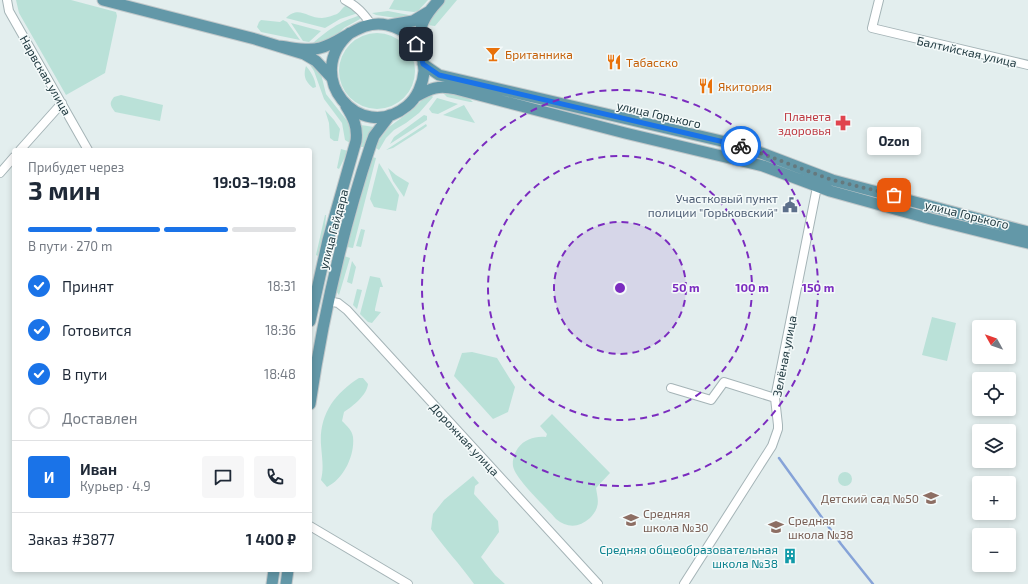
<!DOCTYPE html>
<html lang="ru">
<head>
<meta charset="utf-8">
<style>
	body { margin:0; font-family:"Exo 2",sans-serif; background:#f6f6f7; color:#1f2937; height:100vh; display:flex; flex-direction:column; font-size:15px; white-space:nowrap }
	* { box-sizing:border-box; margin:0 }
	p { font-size:13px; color:#747a83 }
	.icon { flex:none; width:22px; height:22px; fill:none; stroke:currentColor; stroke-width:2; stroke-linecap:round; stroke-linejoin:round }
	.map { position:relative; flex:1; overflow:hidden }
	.sheet { position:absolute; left:12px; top:148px; width:300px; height:424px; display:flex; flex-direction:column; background:#fff; border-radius:4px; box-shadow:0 2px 6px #0003 }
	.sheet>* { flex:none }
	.needle { width:26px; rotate:310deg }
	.buttons { position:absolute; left:972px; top:320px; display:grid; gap:8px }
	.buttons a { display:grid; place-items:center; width:44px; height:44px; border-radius:4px; background:#fff; box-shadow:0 2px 6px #0003; font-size:20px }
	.pin { position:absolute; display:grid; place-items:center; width:34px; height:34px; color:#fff; margin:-17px; border-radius:8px; box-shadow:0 2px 6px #0006 }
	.courier { position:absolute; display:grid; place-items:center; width:40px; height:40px; margin:-20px; border:3px solid #1a73e8; border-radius:50%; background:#fff; color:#222; box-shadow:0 1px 5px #0007 }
	.bubble { position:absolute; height:28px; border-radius:4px; background:#fff; box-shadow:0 2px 6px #0003; font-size:13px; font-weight:700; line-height:28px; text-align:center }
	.headline em { font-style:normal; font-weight:700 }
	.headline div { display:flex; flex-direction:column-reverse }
	.headline { display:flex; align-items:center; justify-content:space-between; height:68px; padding:0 16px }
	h1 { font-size:26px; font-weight:700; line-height:30px }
	.bar { display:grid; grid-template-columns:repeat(4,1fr); gap:6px 4px; align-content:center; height:48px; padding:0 16px }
	.bar i { height:5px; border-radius:3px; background:#e0e1e3 }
	.bar .current { background:#1a73e8 }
	.bar p { grid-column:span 4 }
	.line { display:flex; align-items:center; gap:10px; padding:0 16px; border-top:1px solid #e0e1e3 }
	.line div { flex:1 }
	.round { display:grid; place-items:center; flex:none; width:42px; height:42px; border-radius:4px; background:#f6f6f7 }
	ol { padding:0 16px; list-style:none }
	li { display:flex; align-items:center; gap:12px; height:44px }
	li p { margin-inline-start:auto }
	li .icon { padding:4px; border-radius:50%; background:#1a73e8; color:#fff; stroke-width:4 }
	li:last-child { color:#747a83 }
	li i { width:22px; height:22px; border:2px solid #e0e1e3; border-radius:50% }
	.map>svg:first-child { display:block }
	.green { fill:#bae1d8 }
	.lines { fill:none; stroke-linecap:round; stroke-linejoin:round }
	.stream { stroke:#86a3d8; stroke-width:2.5 }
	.minor-casing { stroke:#a5b4b7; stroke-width:10 }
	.major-casing { stroke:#c1c8ca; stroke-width:13 }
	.minor { stroke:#fff; stroke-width:8 }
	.major { stroke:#6398a8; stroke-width:11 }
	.done { stroke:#65797e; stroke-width:4; stroke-dasharray:0 7.2 }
	.route { stroke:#1a73e8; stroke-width:5 }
	.ring { fill:none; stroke:#7b2cbf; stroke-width:2; stroke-dasharray:7 5 }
	.labels { text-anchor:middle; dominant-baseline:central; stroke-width:3; stroke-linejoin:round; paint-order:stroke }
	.street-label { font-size:12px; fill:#213a41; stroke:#f4fafa }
	.food-label { font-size:12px; fill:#c56008; stroke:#f4fafa; text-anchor:start }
	.health-label { font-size:12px; fill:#be3a42; stroke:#f4fafa; text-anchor:end }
	.service-label { font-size:12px; fill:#4e5e75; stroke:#f4fafa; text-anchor:end }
	.education-label { font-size:12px; fill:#785e54; stroke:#f4fafa; text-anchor:start }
	.culture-label { font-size:12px; fill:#0d838f; stroke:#f4fafa; text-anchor:end }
	.centre { fill:#7b2cbf; stroke:#f4fafa; stroke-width:2 }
	.ring-label { font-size:12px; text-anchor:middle; font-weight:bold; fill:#7b2cbf; stroke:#f4fafa; stroke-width:3; stroke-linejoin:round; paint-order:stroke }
</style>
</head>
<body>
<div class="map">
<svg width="1028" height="584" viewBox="0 0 1028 584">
	<rect width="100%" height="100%" fill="#e3eeee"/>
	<path class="green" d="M16 0H71L116 12 117 16 105 73 66 95 19 13Z
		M394 0H428L418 11 414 12 389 9Z
		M444 0H457L435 26 427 25 435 11Z
		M347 5 358 13 340 19 325 28 286 18C299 5 307 18 322 18 326 18 334 15 337 14 341 12 342 7 347 5Z
		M388 11 414 16 403 19 376 15 372 13Z
		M361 15 360 19 344 28 332 40 310 46C327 30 339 22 361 15Z
		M261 20 280 22 283 20 287 22 300 40 261 32 257 27 259 22Z
		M291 23 321 31 309 42 303 41Z
		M339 71a38 38 0 1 1 76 0a38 38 0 1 1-76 0Z
		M306 59 320 70 326 94 348 122 350 128V143L345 140 342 123 324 99 314 71Z
		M306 66C311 72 315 78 316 87L313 88C305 81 303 76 306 66Z
		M443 93C452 92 466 95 473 102H470L447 97Z
		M121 95 163 105 160 121 115 112C110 106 109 103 114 97Z
		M431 95 433 97 419 113 406 123 394 130 386 138 379 150 376 148 377 143 389 127 412 110 422 100Z
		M437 98 458 104 438 114 432 113 429 109Z
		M464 105 475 123 443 115Z
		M325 110 334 120 340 129 338 141H334L330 138 329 123Z
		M424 115 427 116V120L390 144 394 137Z
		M426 124 427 126 423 129 393 148 386 150Z
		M361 125 374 127 367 139 364 147H361L362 136Z
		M341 149 348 151 339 169 337 168Z
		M372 157 376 158 353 248 347 247Z
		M379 163 399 195 396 211 374 207 370 199Z
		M388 168 396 175 409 183 404 197 393 181Z
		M325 215H326L325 227 318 256 316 255Z
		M361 229 365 230 361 247 356 246Z
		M344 256 350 258 339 295 336 291Z
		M352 261 356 267 352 284 347 282Z
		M370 276 380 278 383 287H380L375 309V311L381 312 372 323 368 322 360 314Z
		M357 289 362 290 357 309 353 305Z
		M932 317 956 323 947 361 922 355Z
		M472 352 497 358 515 387 508 412 493 419 454 376 462 353Z
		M359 378H363L368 384C367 395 353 406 344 412L342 421C347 426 352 430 353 437 355 455 344 479 327 487L321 480C324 468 322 458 321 445 319 415 334 394 359 378Z
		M552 414 610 473 596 488C597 495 599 501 597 507 596 511 593 515 590 518 579 528 567 528 556 519 546 507 515 479 513 466 512 460 515 452 518 448 525 439 535 436 546 437L547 434 540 426Z
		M838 479a7 7 0 1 1 14 0a7 7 0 1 1-14 0Z
		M473 476 479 483 475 486 474 494 498 521 499 532 481 557 495 575 505 584H474C460 564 444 548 431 529L433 514 444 500Z"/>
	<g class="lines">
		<path class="stream" d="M779 458 841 544 873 584"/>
		<g class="minor-casing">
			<path id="minor" d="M7 0 9 11 88 150
				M345 0C357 6 363 13 371 24
				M879 0 872 28 1028 65
				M20 150 62 103
				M0 173 14 157
				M328 301 338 303 347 310 598 584
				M671 388 711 400 724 382 775 398
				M310 526 408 584
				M684 584 772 446 778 429V425L775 398 818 182"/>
		</g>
		<g class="major-casing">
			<path id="major" d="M103 0 255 39 304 54 316 61 331 77
				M390 25 413 21 428 12
				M278 46C291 47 307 52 320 48 344 42 360 19 387 25 396 27 404 31 411 38 419 47 424 59 424 71 423 84 417 98 407 106 359 145 301 75 350 33
				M419 49C418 27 424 16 439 0
				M423 64 439 75 743 146 832 180 1028 232
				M415 97C431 88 438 85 456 89L625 133 763 166 830 191 931 219 1028 243
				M310 321 328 240 356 141C358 127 353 117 346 106
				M310 404C323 316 343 228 371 144L374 136 390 115
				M272 584 274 570
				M286 584 288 570"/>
		</g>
		<use href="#minor" class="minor"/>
		<use href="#major" class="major"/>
	</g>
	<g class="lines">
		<path class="done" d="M741 146 832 180 894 195"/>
		<path class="route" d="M416 44 420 52 423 64 439 75 741 146"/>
	</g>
	<circle cx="620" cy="288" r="66" fill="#7b2cbf" fill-opacity=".12"/>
	<g class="ring">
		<circle cx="620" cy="288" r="66"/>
		<circle cx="620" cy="288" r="132"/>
		<circle cx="620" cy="288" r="198"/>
	</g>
	<defs>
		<g id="bar-bare" transform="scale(1.2)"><path d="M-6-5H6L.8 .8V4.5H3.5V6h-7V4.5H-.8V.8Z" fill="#e8710a" stroke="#f4fafa" stroke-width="2.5" paint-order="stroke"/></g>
		<g id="restaurant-bare" transform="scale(1.2)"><path d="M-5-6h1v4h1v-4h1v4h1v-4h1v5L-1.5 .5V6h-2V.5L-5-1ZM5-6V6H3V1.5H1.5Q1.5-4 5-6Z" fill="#e8710a" stroke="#f4fafa" stroke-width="2.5" paint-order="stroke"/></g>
		<g id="pharmacy-bare" transform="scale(1.2)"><path d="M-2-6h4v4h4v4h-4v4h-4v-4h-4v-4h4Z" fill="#e0444e" stroke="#f4fafa" stroke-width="2.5" paint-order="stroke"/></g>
		<g id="civic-bare" transform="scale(1.2)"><path d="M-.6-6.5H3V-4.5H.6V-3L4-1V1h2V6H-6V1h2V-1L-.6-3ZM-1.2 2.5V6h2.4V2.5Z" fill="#5c6f8a" stroke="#f4fafa" stroke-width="2.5" paint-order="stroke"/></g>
		<g id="school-bare" transform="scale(1.2)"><path d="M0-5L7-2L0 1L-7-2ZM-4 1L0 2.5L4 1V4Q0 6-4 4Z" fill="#8d6e63" stroke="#f4fafa" stroke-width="2.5" paint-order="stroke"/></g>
		<g id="building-bare" transform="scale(1.2)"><path d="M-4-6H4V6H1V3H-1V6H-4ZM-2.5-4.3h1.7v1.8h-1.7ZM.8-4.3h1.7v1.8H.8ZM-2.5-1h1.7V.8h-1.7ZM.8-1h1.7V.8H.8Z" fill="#0f9aa8" stroke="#f4fafa" stroke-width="2.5" paint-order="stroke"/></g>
	</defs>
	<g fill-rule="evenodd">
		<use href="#bar-bare" x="493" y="54"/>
		<use href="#restaurant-bare" x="614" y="62"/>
		<use href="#restaurant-bare" x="706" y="86"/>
		<use href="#pharmacy-bare" x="843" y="123"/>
		<use href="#civic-bare" x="790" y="205"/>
		<use href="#school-bare" x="931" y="498"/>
		<use href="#school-bare" x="631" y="520"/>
		<use href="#school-bare" x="776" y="527"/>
		<use href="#building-bare" x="790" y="556"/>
	</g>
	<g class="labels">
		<g class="street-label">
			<text transform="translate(967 51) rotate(13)">Балтийская улица</text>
			<text transform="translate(46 75) rotate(60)">Нарвская улица</text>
			<text transform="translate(659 114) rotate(13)">улица Горького</text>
			<text transform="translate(967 214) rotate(14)">улица Горького</text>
			<text transform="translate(333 229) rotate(-75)">улица Гайдара</text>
			<text transform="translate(784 356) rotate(-79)">Зелёная улица</text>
			<text transform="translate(465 439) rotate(47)">Дорожная улица</text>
		</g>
		<g class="food-label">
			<text x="505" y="54">Британника</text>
			<text x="626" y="62">Табасско</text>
			<text x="718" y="86">Якитория</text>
		</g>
		<g class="health-label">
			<text x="831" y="116">Планета<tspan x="831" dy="14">здоровья</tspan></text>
		</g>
		<g class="service-label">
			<text x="778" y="198">Участковый пункт<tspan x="778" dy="14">полиции "Горьковский"</tspan></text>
		</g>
		<g class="education-label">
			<text x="919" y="498" text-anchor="end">Детский сад №50</text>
			<text x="643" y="513">Средняя<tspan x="643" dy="14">школа №30</tspan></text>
			<text x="788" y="520">Средняя<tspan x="788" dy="14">школа №38</tspan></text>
		</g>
		<g class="culture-label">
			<text x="778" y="549">Средняя общеобразовательная<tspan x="778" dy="14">школа №38</tspan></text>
		</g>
	</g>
	<circle cx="620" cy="288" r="6" class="centre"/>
	<g class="ring-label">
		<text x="686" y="292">50 m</text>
		<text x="752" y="292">100 m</text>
		<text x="818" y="292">150 m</text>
	</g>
</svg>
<div class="buttons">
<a><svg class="needle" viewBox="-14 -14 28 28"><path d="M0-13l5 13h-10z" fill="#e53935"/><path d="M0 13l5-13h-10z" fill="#747a83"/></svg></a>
<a><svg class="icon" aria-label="locate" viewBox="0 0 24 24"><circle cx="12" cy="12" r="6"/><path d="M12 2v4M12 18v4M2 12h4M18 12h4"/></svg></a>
<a><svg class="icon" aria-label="layers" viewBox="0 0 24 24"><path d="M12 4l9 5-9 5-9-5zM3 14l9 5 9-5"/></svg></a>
<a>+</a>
<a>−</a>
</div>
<div class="pin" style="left:894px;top:195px;background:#ea580c"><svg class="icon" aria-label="bag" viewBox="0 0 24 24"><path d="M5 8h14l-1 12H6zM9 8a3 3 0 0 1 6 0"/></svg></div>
<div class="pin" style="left:416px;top:44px;background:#1f2937"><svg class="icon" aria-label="home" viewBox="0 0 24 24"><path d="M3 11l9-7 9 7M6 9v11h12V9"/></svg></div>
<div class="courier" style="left:741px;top:146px"><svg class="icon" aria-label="bike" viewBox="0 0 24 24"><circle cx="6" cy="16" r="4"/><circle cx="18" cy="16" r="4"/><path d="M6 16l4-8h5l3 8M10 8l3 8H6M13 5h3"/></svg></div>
<div class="bubble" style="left:867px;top:127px;width:54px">Ozon</div>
<section class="sheet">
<div class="headline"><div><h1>3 мин</h1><p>Прибудет через</p></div><em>19:03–19:08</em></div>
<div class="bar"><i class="current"></i><i class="current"></i><i class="current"></i><i></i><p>В пути · 270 m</p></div>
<ol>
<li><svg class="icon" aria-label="check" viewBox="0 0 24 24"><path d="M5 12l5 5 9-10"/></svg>Принят<p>18:31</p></li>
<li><svg class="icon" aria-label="check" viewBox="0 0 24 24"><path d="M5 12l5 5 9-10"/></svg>Готовится<p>18:36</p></li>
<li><svg class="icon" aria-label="check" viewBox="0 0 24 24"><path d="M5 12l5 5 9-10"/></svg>В пути<p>18:48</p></li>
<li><i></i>Доставлен</li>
</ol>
<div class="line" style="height:72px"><b class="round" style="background:#1a73e8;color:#fff">И</b><div><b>Иван</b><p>Курьер · 4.9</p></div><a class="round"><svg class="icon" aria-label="chat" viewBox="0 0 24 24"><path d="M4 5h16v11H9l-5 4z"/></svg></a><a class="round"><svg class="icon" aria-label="phone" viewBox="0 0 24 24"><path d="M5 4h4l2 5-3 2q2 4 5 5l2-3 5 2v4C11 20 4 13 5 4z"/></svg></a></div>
<div class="line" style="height:52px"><div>Заказ #3877</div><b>1 400 ₽</b></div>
</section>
</div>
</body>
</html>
